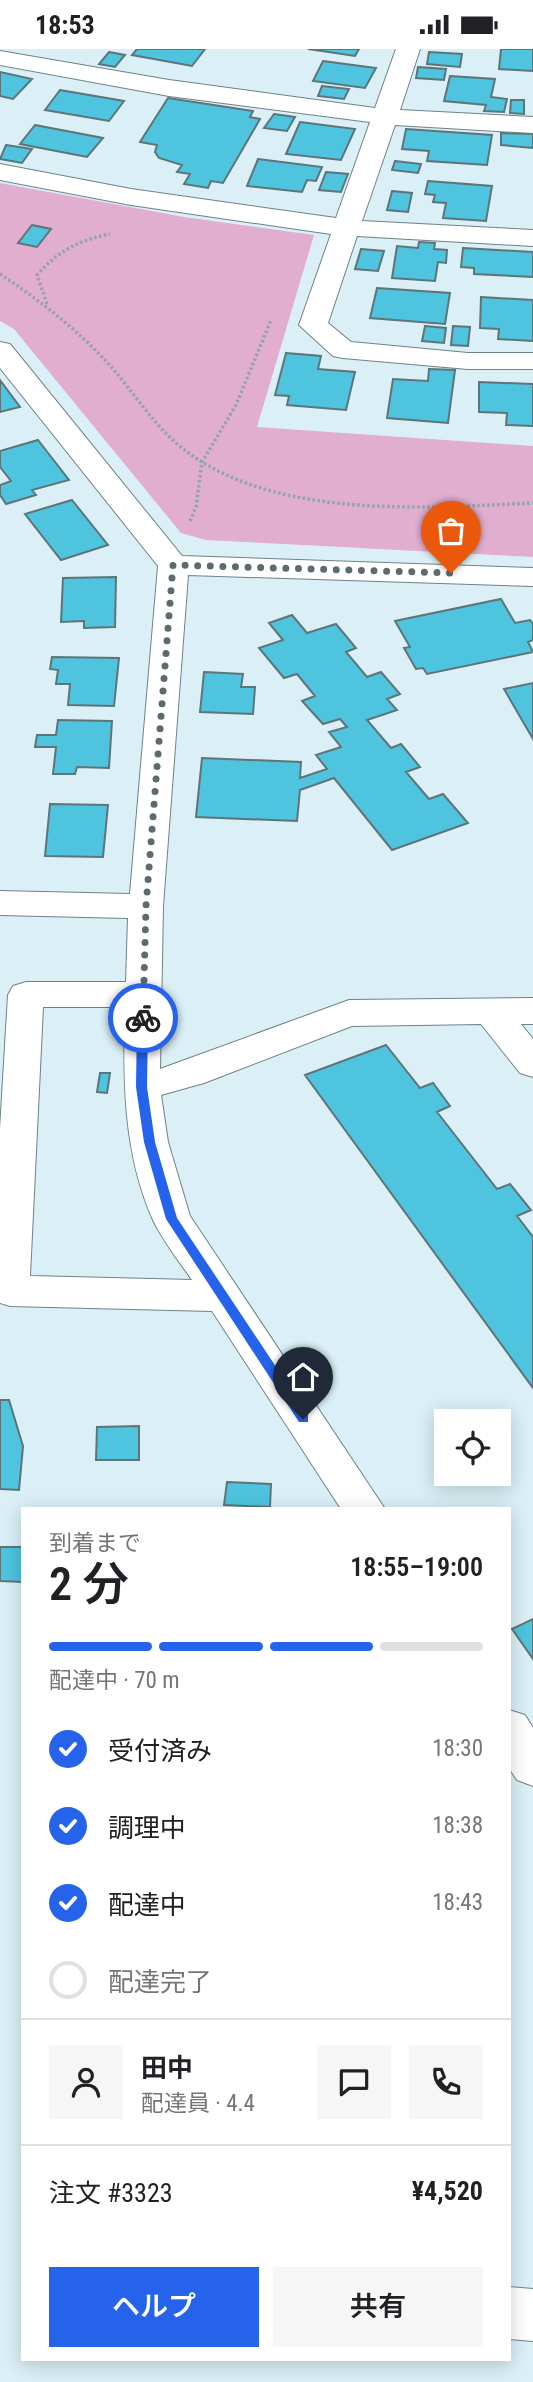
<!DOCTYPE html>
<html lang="ja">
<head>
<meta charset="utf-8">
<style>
	body { margin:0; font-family:"Roboto Condensed","Noto Sans JP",sans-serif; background:#f6f6f6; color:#202124; height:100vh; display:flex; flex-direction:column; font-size:26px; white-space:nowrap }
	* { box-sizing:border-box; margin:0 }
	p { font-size:23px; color:#757577 }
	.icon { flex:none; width:38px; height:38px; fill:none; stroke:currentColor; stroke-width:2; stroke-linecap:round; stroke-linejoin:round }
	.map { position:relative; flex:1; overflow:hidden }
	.panel { position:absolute; left:21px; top:1458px; width:490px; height:854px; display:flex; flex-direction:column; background:#fff; border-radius:0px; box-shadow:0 4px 18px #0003 }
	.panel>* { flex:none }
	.tools { position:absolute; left:434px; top:1360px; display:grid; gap:14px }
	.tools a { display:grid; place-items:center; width:77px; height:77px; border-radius:0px; background:#fff; box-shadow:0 4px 18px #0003; font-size:35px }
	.pin { position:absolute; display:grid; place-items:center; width:60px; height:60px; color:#fff; margin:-72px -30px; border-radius:50% 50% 50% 0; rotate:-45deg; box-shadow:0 0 7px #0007 }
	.pin .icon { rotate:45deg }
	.courier { position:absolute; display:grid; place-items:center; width:70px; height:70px; margin:-35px; border:5px solid #2563eb; border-radius:50%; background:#fff; color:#222; box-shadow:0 2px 9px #0007 }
	.summary em { font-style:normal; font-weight:600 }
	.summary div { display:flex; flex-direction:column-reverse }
	.summary { display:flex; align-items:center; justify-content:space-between; height:119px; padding:0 28px }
	h1 { font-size:46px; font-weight:600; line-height:52px }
	.bar { display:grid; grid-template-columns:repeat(4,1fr); gap:10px 7px; align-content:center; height:84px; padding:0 28px }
	.bar i { height:9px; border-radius:5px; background:#e0e0e0 }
	.bar .on { background:#2563eb }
	.bar p { grid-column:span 4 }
	.line { display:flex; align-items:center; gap:18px; padding:0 28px; border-top:2px solid #e0e0e0 }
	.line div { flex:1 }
	.round { display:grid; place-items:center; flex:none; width:74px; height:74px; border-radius:0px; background:#f6f6f6 }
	ol { padding:0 28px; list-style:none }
	li { display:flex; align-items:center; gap:21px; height:77px }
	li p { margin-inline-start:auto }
	li .icon { padding:7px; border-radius:50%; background:#2563eb; color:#fff; stroke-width:4 }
	li:last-child { color:#757577 }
	li i { width:38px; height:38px; border:4px solid #e0e0e0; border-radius:50% }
	.cta { display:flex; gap:14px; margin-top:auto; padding:14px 28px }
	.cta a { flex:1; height:80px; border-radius:0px; background:#2563eb; color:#fff; font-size:28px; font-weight:600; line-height:80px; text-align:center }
	.cta a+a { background:#f6f6f6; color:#202124 }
	.status { display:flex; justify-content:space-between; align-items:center; height:49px; padding:0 35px; background:#fff; direction:ltr }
	.status svg { height:19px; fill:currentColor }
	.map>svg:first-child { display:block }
	.green { fill:#e1aed0 }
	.building { fill:#4ec4de; stroke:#5f7479; stroke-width:2 }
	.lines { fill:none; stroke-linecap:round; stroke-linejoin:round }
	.minor-casing { stroke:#6e8287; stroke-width:2 }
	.path { stroke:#93a4a9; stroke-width:3.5; stroke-dasharray:2.5 2.5; stroke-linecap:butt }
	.minor { fill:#fff; fill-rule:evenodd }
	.route { fill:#2563eb }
	.done { stroke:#5d6b6e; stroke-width:7; stroke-dasharray:0 12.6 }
</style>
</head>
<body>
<div class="status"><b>18:53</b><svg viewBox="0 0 49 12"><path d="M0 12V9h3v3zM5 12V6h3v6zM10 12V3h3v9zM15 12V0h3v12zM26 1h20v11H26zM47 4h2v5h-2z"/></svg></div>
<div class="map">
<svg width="533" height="2333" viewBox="0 0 533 2333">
	<rect width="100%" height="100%" fill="#daf0f6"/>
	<path class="green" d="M0 134 184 168 314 186 257 378 533 397V508L206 491 181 484 14 280 0 272Z"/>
	<path class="building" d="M137 0H205L192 17 132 6Z
		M308 0H359L355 7Z
		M501 0H533V22L499 20Z
		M109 3 125 6 115 18 99 15Z
		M429 3 462 5 460 18 427 15Z
		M323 12 376 19 365 39 313 32Z
		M418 18 446 20 444 31 416 29Z
		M0 23 32 30 13 50 0 47Z
		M450 27 495 30 491 48 507 50 504 63 484 62 486 56 444 52Z
		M322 37 349 40 344 50 318 47Z
		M60 41 124 52 109 72 45 61Z
		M168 49 253 62 250 68 260 70 223 134 211 132 208 139 184 135 190 125 177 123 182 116 159 109 155 103 157 96 140 93Z
		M511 51H524V65L510 64Z
		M274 65 295 68 287 82 264 79Z
		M300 73 355 80 341 111 286 105Z
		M35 76 103 89 87 108 20 95Z
		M406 80 492 86 487 116 427 112 429 102 402 100Z
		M501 84 533 85V99L501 96Z
		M6 96 32 100 22 114 0 110Z
		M258 110 322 118 316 132 307 131 302 143 247 137Z
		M395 112 421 115 418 124 392 121Z
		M326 123 348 125 341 143 319 141Z
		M428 132 492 137 486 172 443 169 446 154 433 153 435 146 425 145Z
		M392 142 412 144 408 163 387 161Z
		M32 176 51 180 37 198 18 194Z
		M419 193 435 194 434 200 447 201 446 214 438 213 435 232 392 229 397 197 418 199Z
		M463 199 533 203V228L474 225V219L461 218Z
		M361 200 384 202 378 222 355 220Z
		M377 239 450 244 445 275 370 269Z
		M481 248 533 251V292L498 290 499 280 480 279Z
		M425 277 446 279 444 294 422 292Z
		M453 277 470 278 468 297 451 296Z
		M286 304 321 307 318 320 355 323 346 361 287 356 289 347 275 346Z
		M429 320 455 321 448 374 387 369 393 330 428 332Z
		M0 331 20 358 0 363Z
		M479 333 533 335V377L506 376 507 364 479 363Z
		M38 391 69 431 32 441 36 446 6 455 0 446V436L11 432 0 418V402Z
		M72 451 108 496 61 511 25 465Z
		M116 528 115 578 84 579V572L61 573 63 529Z
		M501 550 515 574 530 571 533 575V591L528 593 533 603 427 625 423 619 416 620 404 599 410 598 395 572Z
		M292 566 307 584 336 575 356 599 346 603 367 628 381 623 400 645 387 650 397 661 367 671 391 699 401 695 420 718 406 723 429 750 443 745 468 774 392 801 334 729 300 741 297 772 196 768 202 709 301 713 300 729 327 720 316 706 341 698 329 683 347 678 340 670 323 675 302 652 315 647 297 625 284 629 259 599 283 591 269 574Z
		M52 608 119 609 114 657 68 656 70 635H56L58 621 50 620Z
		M204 623 243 625 241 638H255L253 665 200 663Z
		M533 634V690L504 640Z
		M58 671 112 672 109 719 77 718 75 725H53L56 698H35L37 686H56Z
		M50 755 108 756 103 808 45 807Z
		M386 996 420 1039 433 1034 450 1057 437 1063 497 1140 510 1135 531 1161 517 1167 533 1188V1339L305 1026Z
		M100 1024H110L107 1044 97 1043Z
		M0 1351H9L23 1397 19 1441 0 1440Z
		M139 1377V1411H96L97 1378Z
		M227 1433 271 1435 270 1458 224 1456Z
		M0 1498H23V1533L0 1532Z
		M533 1570V1610L512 1580Z"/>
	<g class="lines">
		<g class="minor-casing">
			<path id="minor" d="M396 0H420L400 61 533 68V84L395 76 362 172 533 181V197L357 187 328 274 351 293 468 304H533V320H468L343 309 333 307 299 276 331 185 131 156 0 131V115L131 140 336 169 370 73 169 47 0 16V2L169 31 375 59Z
				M0 293 10 295 182 507 533 519V537L188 526 163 857 160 1020 349 951 533 949V975H521L533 990V1028L520 1024 481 975 352 977 204 1034 161 1046 168 1093 190 1167 385 1460H341L212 1262 10 1257 0 1254V1080L8 946 13 937 26 933H126L128 869 0 866V842L130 845 158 517 0 319ZM43 958H125C123 1030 123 1104 153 1171 163 1192 179 1212 192 1231L30 1227Z
				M509 1661 525 1666 533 1679V1737L517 1731 509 1719Z
				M509 2238 533 2240V2292L509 2290Z"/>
		</g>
		<path class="path" d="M0 225C38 250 75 279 106 312 130 338 149 370 175 393 265 472 422 459 533 454
			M47 255 37 226C58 202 79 191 110 185
			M190 472 196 458 202 413 236 356 271 271"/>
		<use href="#minor" class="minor"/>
	</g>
	<path class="route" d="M143 966 148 969 147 1038 155 1093 177 1169 308 1366V1373H299L166 1170 144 1093 136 1038 137 969Z"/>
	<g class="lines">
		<path class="done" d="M143 969 146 857 173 516 451 524"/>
	</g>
</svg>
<div class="tools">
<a><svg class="icon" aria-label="locate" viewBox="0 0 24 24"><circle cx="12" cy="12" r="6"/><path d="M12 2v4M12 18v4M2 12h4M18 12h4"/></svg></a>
</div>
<div class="pin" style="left:451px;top:524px;background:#ea580c"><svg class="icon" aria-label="bag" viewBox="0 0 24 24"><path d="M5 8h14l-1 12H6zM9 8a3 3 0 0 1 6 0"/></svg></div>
<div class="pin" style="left:303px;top:1370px;background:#1f2937"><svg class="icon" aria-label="home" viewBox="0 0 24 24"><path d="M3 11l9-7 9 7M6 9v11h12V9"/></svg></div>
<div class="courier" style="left:143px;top:969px"><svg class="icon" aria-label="bike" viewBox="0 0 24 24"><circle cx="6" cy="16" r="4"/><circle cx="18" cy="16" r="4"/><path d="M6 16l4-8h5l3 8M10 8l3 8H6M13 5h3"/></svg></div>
<section class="panel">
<div class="summary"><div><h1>2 分</h1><p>到着まで</p></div><em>18:55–19:00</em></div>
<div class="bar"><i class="on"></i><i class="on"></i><i class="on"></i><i></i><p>配達中 · 70 m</p></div>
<ol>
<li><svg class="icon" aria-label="check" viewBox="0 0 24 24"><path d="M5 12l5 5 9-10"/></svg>受付済み<p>18:30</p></li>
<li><svg class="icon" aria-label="check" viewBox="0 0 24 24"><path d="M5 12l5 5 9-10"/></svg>調理中<p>18:38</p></li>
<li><svg class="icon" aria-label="check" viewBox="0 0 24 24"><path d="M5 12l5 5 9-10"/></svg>配達中<p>18:43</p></li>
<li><i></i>配達完了</li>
</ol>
<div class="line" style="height:126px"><a class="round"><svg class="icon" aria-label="person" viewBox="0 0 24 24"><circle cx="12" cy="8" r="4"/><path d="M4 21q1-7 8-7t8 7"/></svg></a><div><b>田中</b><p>配達員 · 4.4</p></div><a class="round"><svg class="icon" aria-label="chat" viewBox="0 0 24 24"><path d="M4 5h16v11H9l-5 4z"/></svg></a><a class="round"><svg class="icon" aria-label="phone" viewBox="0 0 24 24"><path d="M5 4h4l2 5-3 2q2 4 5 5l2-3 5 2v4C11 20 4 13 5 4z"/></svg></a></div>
<div class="line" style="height:91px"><div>注文 #3323</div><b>¥4,520</b></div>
<div class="cta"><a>ヘルプ</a><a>共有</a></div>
</section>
</div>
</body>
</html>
